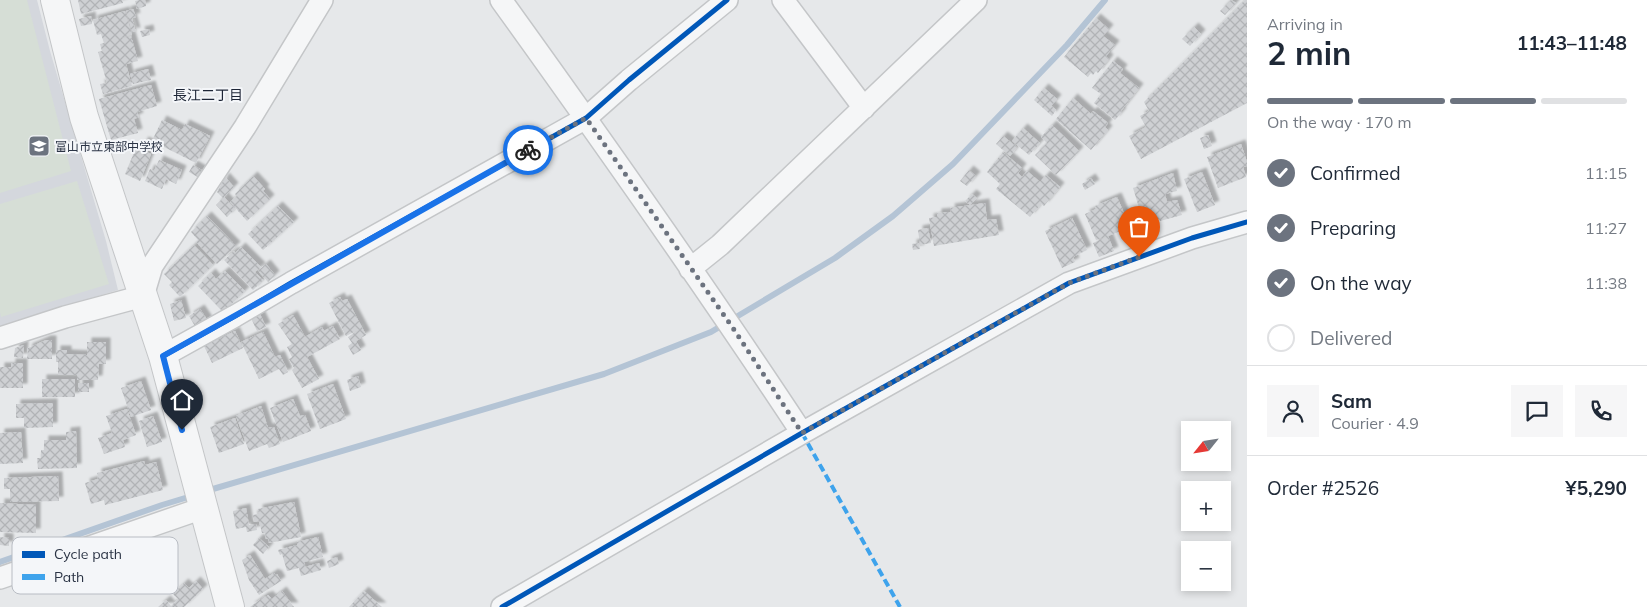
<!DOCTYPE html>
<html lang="en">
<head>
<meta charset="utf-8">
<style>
	body { margin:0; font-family:Mulish,"Noto Sans JP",sans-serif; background:#f6f6f7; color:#1f2937; height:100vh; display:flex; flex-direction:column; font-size:19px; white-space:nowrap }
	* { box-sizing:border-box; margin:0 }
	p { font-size:16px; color:#747a83 }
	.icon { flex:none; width:28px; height:28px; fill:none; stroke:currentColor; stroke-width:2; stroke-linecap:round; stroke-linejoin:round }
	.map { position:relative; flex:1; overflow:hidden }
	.panel { display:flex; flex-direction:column; background:#fff; width:400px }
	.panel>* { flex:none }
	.needle { width:32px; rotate:240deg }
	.fabs { position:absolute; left:1181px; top:421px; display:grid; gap:10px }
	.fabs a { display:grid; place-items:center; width:50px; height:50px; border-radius:0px; background:#fff; box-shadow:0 2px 8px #0003; font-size:25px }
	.pin { position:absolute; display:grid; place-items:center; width:42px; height:42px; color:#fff; margin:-51px -21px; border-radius:50% 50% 50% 0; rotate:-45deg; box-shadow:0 0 5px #0007 }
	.pin .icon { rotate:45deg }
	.courier { position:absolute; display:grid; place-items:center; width:50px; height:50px; margin:-25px; border:4px solid #1a73e8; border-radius:50%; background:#fff; color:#222; box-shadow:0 1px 6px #0007 }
	.overview em { font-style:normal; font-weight:700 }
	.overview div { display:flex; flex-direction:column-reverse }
	.overview { display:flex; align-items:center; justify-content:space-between; height:85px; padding:0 20px }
	h1 { font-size:32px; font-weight:700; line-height:38px }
	.bar { display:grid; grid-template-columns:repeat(4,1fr); gap:8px 5px; align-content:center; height:60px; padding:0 20px }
	.bar i { height:6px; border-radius:4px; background:#e0e1e3 }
	.bar .active { background:#6c737f }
	.bar p { grid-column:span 4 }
	.line { display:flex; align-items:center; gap:12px; padding:0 20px; border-top:1px solid #e0e1e3 }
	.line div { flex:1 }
	.round { display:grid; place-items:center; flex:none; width:52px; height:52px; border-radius:0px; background:#f6f6f7 }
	ol { padding:0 20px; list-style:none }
	li { display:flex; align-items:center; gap:15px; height:55px }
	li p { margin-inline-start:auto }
	li .icon { padding:5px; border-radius:50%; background:#6c737f; color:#fff; stroke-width:4 }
	li:last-child { color:#747a83 }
	li i { width:28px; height:28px; border:2px solid #e0e1e3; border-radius:50% }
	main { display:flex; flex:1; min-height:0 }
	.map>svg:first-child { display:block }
	.built { fill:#d4d7dd }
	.grass { fill:#d6ded6 }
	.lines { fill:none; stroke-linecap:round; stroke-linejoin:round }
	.stream { stroke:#b4c4d5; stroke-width:6 }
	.building { fill:url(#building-cross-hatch); filter:url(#shadow) }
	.minor-casing { stroke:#c4c6c8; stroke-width:24 }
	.tertiary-casing { stroke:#c4c6c8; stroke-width:30 }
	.minor { stroke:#f5f6f7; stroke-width:21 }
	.tertiary { stroke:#f5f6f7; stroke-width:28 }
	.quiet { stroke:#3ea3ec; stroke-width:4; stroke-dasharray:8 4; stroke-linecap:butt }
	.cycleway-casing { stroke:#f4f6f9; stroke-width:8 }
	.cycleway { stroke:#0057b8; stroke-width:5 }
	.done { stroke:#6c737f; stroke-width:5; stroke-dasharray:0 9 }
	.route { stroke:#1a73e8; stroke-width:6 }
	.labels { text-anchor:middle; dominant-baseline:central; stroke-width:4; stroke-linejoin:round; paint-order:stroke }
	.poi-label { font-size:12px; fill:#2b3445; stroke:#f4f6f9; text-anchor:start }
	.neighbourhood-label { font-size:14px; fill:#1d2536; stroke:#f4f6f9 }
	.key { fill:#f4f6f9; stroke:#b8bcc3; stroke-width:1 }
	.key-label { font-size:14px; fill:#2b3445 }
</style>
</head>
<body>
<main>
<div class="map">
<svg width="1247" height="607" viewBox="0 0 1247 607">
	<defs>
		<pattern id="building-cross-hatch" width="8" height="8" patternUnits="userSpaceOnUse" patternTransform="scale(1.25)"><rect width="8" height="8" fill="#ced0d3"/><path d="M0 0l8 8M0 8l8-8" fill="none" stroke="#b1b3b6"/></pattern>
		<filter id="shadow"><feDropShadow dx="4.5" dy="-4.5" stdDeviation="1" flood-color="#0004"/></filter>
	</defs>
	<rect width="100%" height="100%" fill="#e6e8ea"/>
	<path class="built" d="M0 0H37L50 51 106 241 118 290 0 326Z"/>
	<path class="grass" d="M0 0H27L71 171 0 193Z
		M77 181 109 284 1 317 0 312V204Z"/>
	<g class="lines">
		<path class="stream" d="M206 491 604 374 711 332 835 258 893 216 953 164 1067 45 1105 0
			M0 562 162 505 195 495"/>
	</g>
	<path class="building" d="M78 0H122L123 3 81 14Z
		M139 0H145L146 6 137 9 135 1Z
		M1231 0 1236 3 1225 15 1220 11Z
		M1245 0H1247V103L1141 159 1129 136 1146 127 1140 116 1149 111 1144 102Z
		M133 9 136 17 132 18 136 32H132L126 11Z
		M125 11 132 35 112 40 131 36 138 61 126 64 132 86 103 94 100 84 107 83 98 52 102 51 100 44 104 43 101 34 97 35 93 20Z
		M91 16 92 24 81 26 79 19Z
		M1096 18 1109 29 1103 36 1115 45 1106 56 1109 59 1098 73 1096 71 1093 75 1091 73 1088 77 1064 57Z
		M1194 27 1201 34 1190 46 1182 39Z
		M149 29 150 35 142 37 140 31Z
		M1113 61 1123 69 1120 73 1139 88 1121 111 1113 105 1122 112 1115 120 1094 103 1101 94 1092 88Z
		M148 69 151 80 133 84 130 74Z
		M151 85 157 106 137 112 139 117 134 119 138 133 111 140 99 99Z
		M1044 88 1057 99 1051 106 1056 110 1052 116 1034 100Z
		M1073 98 1091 114 1093 111 1108 123 1105 127 1108 130 1091 150 1056 119Z
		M162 120 182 130 185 124 210 136 196 163 152 141Z
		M1052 125 1079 151 1056 175 1035 155 1047 143 1041 137Z
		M1023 128 1040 143 1029 155 1012 141Z
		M1208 135 1212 146 1204 149 1200 138Z
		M1003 136 1017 147 1010 156 996 144Z
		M144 141 155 146 152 151 142 145Z
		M1241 144 1247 162V166L1243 167 1246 177 1218 188 1207 157Z
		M136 148 151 154 140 181 125 174Z
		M1003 152 1022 168 1018 173 1022 177 1027 171 1040 182 1046 175 1060 187 1044 206 1041 204 1030 217 996 189 1000 184 987 172Z
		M159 160 182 170 176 184 166 179 162 189 145 181 150 169 154 171Z
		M193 165 205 172 201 179 189 172Z
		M969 170 976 176 967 186 960 181Z
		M1202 172 1215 205 1197 212 1184 179Z
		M1173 173 1177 191 1165 194 1167 202 1177 200 1182 215 1160 221 1159 219 1144 224 1133 188Z
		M253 176 265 189 263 191 270 199 247 221 230 202 237 196 235 194Z
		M225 177 234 187 223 198 217 192Z
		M1091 178 1095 184 1085 190 1082 184Z
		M972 194 977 198 970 205 965 201Z
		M224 197 235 209 227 217 216 205Z
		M1117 197 1130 227 1108 236 1114 251 1099 257 1093 243 1106 237 1096 240 1085 214 1096 209 1095 206Z
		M985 203 987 220 996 219 999 235 934 246 929 218 937 217V213L951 212 950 208Z
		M278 206 294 222 263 250 248 234Z
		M207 216 236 246 217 264 196 242 198 240 191 232Z
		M1072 218 1087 250 1073 257 1075 262 1062 268 1045 231Z
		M928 228 931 243 920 245 918 230Z
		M919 243 920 249 913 250 912 244Z
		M194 245 213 265 180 297 169 285 172 282 164 274Z
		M241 247 261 267 255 272 263 280 253 290 224 260 234 251 235 253Z
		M266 264 275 275 268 282 258 271Z
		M225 271 245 291 223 312 198 286 211 273 216 279Z
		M340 297 342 301 347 299 366 335 356 341 361 350 353 355 348 346 352 343 348 337 360 329 346 336 329 303Z
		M181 300 186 318 174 321 170 304Z
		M200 309 208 321 196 328 189 316Z
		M259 312 266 327 257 331 250 316Z
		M293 315 305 337 322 327 324 331 333 326 340 339 307 357 319 379 302 388 292 370 294 368 289 359 292 357 287 347 292 344 278 324Z
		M235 331 243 348 212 363 204 346Z
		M263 332 275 357 280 355 288 372 283 375 279 369 259 379 241 342Z
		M46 340H52V359H27L28 348Z
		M87 342H106V364H99L98 380H77V375H58V362H56V350H67V354L87 355Z
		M24 345 23 358 14 357 15 348Z
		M11 363H23V388H0V367H11Z
		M358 376 361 387 350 391 347 380Z
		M42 379H75V397H42Z
		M141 381 151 410 131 417 121 388Z
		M78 383H89V392H78Z
		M333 384 346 419 320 429 307 394Z
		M293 399 300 416 305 415 311 431 283 442 270 408Z
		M53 403V427L24 428V418H16V404Z
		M261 406 268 428 274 427 280 444 269 448 267 444 249 451 236 416Z
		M127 409 136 435 123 440 125 447 104 454 98 438 112 433 106 416Z
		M153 416 162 442 147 447 139 421Z
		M235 418 244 444 219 453 210 427Z
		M76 431 77 468 38 469 37 458H41V450H44V440H66V432Z
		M21 432 23 463 0 464V433Z
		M144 461 145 465 156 462 163 490 105 505 104 500 91 504 85 483 98 479 97 473Z
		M58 476 59 501 10 502V489H4V478Z
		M294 502 301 537 269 543 268 538 266 539 265 533H262L259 521 254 522 253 515 259 514 258 509Z
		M0 503 36 505V533L0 532Z
		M246 508 249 525 256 524 257 530 247 532 246 527 236 529 233 511Z
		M0 537 9 538V546L0 545Z
		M318 537 323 557 304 562 305 567 319 563 321 570 301 576 299 568 287 571 282 554 280 555 278 550 297 545V542Z
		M259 538 269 547 263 554 253 545Z
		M250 555 265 579 274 573 276 575 277 574 281 581 259 595 249 580 242 560Z
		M337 557 339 564 329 568 327 561Z
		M196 581 203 589 184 607H158L166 600 171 606 178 599 173 594 184 583 189 588Z
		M282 591 294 607H250L265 596 266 597 268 595 272 599Z
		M364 591 382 607H349Z"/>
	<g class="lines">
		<g class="minor-casing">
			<path id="minor" d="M501 0C604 143 705 286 802 433
				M783 0 864 108
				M690 269 720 245 976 0
				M0 338 65 317 143 296 152 266 245 127 322 0
				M163 356 235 316 291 283 586 118 629 80 727 0
				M0 578 203 508
				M502 607 802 433 1069 283 1192 238 1247 222"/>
		</g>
		<g class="tertiary-casing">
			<path id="tertiary" d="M55 0 84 117 163 356 230 607"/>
		</g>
		<use href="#minor" class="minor"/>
		<use href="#tertiary" class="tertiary"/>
		<path class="quiet" d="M802 433 900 607"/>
		<g class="cycleway-casing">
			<path id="cycleway" d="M163 356 235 316 291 283 586 118 629 80 727 0
				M502 607 802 433 1069 283 1192 238 1247 222"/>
		</g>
		<use href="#cycleway" class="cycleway"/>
	</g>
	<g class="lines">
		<path class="done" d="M528 150 586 118 735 331 802 433 1069 283 1139 257"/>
		<path class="route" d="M182 430 163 356C285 288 406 219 528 150"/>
	</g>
	<defs>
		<g id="school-square" transform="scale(1.125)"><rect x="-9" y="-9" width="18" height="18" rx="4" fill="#6c737f" stroke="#f4f6f9"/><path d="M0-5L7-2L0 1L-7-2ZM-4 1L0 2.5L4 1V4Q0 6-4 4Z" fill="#fff"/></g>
	</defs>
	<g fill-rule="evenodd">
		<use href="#school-square" x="39" y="146"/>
	</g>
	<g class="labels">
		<g class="poi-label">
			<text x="55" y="146">富山市立東部中学校</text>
		</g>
		<g class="neighbourhood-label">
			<text x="208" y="95">長江二丁目</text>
		</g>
	</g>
	<rect x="12" y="537" width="166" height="57" rx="8" class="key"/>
	<rect x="22" y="551" width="23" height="7" fill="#0057b8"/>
	<rect x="22" y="574" width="23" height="6" fill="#3ea3ec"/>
	<g class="key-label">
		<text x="54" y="559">Cycle path</text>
		<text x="54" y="582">Path</text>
	</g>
</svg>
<div class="fabs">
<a><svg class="needle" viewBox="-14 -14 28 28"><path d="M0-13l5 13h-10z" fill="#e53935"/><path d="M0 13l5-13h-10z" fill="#747a83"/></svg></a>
<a>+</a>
<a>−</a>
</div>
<div class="pin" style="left:1139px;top:257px;background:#ea580c"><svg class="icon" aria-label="bag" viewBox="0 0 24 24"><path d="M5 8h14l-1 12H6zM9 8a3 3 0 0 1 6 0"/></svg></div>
<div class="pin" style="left:182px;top:430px;background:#1f2937"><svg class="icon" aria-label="home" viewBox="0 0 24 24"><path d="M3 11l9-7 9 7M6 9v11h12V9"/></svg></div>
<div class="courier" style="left:528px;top:150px"><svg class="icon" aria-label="bike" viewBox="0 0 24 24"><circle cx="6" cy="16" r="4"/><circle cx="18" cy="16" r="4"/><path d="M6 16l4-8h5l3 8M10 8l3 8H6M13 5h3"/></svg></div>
</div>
<section class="panel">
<div class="overview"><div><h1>2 min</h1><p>Arriving in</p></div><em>11:43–11:48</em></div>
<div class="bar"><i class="active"></i><i class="active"></i><i class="active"></i><i></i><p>On the way · 170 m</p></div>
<ol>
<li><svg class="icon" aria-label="check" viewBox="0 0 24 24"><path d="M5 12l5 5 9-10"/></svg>Confirmed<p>11:15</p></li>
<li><svg class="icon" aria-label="check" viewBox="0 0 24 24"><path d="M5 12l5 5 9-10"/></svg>Preparing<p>11:27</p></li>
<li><svg class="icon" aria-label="check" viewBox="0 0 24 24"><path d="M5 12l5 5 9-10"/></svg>On the way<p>11:38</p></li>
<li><i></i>Delivered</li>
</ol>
<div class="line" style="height:90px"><a class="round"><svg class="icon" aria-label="person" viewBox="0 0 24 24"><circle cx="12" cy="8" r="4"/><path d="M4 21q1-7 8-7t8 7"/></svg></a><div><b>Sam</b><p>Courier · 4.9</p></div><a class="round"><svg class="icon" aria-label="chat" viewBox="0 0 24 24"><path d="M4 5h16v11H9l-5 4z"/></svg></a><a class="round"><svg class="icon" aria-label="phone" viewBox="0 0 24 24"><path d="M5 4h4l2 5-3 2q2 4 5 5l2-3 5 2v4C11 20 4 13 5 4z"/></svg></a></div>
<div class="line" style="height:65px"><div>Order #2526</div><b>¥5,290</b></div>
</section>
</main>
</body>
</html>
